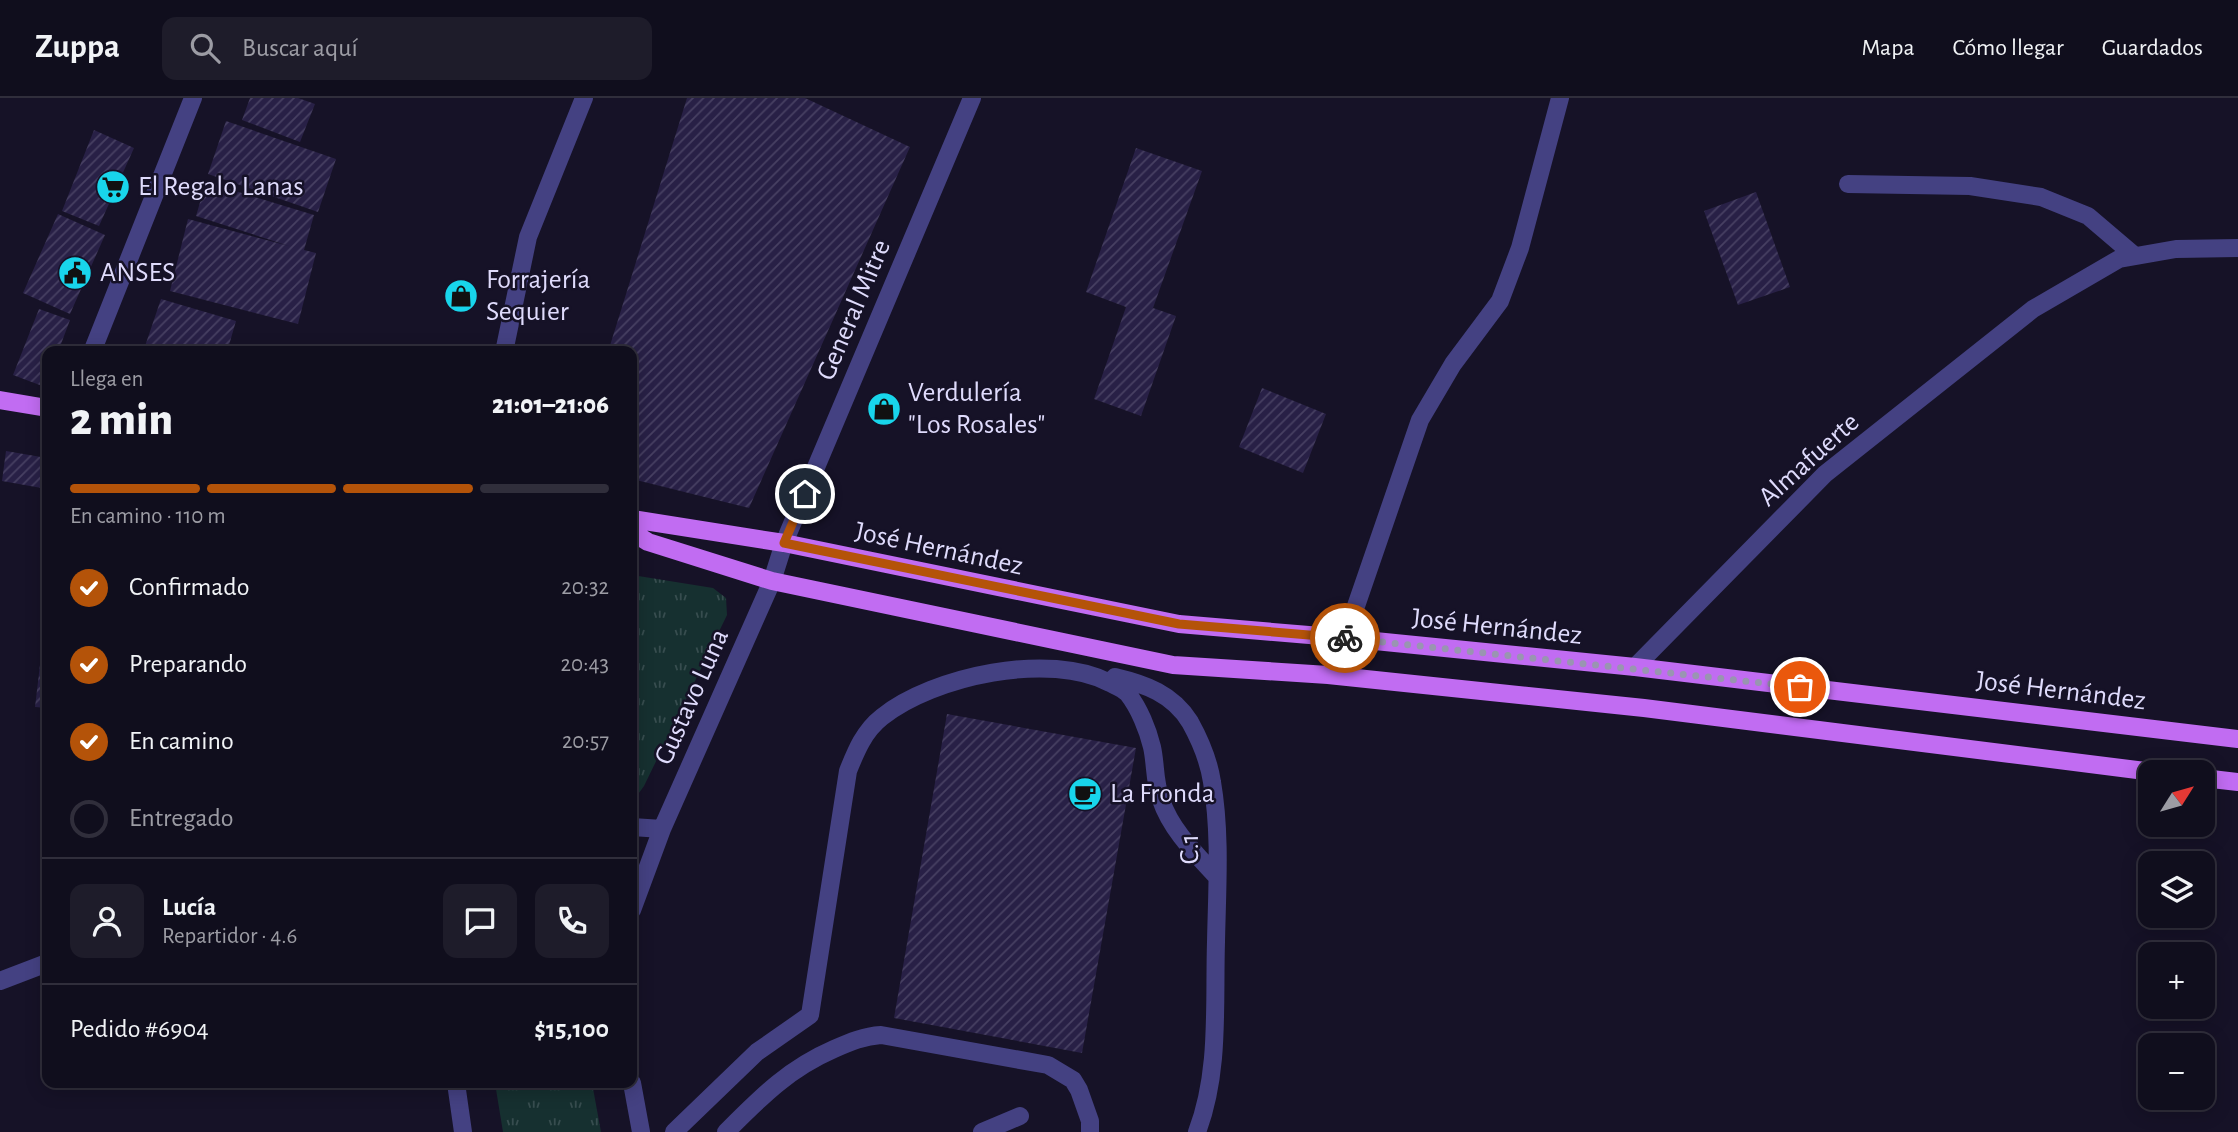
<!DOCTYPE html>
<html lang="es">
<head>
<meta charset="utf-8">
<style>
	body { margin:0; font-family:"Alegreya Sans",sans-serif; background:#1e1c2a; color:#f1f3f6; height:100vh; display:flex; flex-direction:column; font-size:26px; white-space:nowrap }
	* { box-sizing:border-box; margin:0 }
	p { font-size:23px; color:#9c9ca4 }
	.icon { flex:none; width:38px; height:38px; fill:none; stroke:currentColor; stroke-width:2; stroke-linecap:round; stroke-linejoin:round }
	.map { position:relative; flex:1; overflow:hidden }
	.sheet { position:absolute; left:42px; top:248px; width:595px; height:742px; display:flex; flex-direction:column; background:#100e1d; border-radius:14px; box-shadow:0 4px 18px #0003,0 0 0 2px #302e3b }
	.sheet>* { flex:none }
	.needle { width:46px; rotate:53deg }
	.tools { position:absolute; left:2138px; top:662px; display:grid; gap:14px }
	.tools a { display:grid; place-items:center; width:77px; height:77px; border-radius:14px; background:#100e1d; box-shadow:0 4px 18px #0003,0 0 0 2px #302e3b; font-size:35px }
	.pin { position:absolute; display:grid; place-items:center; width:60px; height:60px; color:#fff; margin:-30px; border:4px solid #fff; border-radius:50%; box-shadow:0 2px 7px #0007 }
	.courier { position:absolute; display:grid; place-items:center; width:70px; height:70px; margin:-35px; border:5px solid #b45309; border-radius:50%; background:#fff; color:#222; box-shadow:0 2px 9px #0007 }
	.summary em { font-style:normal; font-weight:800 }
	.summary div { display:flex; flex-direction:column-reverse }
	.summary { display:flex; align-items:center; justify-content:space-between; height:119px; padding:0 28px }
	h1 { font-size:46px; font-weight:800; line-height:52px }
	.bar { display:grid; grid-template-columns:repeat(4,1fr); gap:10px 7px; align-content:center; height:84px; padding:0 28px }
	.bar i { height:9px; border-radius:5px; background:#302e3b }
	.bar .selected { background:#b45309 }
	.bar p { grid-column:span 4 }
	.line { display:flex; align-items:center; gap:18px; padding:0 28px; border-top:2px solid #302e3b }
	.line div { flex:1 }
	.round { display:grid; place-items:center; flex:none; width:74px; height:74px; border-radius:14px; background:#1e1c2a }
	ol { padding:0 28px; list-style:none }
	li { display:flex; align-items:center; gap:21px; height:77px }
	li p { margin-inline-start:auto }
	li .icon { padding:7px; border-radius:50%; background:#b45309; color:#fff; stroke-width:4 }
	li:last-child { color:#9c9ca4 }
	li i { width:38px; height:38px; border:4px solid #302e3b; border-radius:50% }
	header { display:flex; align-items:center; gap:42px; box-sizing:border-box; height:98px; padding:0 35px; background:#100e1d; border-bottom:2px solid #302e3b }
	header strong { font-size:33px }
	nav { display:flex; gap:38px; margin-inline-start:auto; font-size:24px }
	.search { width:490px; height:63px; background:#1e1c2a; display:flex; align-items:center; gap:18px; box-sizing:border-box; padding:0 24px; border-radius:14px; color:#9c9ca4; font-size:26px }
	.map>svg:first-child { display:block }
	.park { fill:url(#park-tufts) }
	.building { fill:url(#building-hatch) }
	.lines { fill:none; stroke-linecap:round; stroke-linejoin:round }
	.minor { stroke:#444182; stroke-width:18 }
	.major { stroke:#c16cf2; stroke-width:18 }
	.done { stroke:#9995b1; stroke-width:7; stroke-dasharray:0 12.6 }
	.route { stroke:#b45309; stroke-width:9 }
	.labels { text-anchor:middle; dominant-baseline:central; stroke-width:5; stroke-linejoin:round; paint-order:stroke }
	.poi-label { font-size:28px; fill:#dfdbfc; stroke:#161227; text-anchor:start }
	.street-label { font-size:28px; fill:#dfdbfc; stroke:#161227 }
</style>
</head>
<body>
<header>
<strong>Zuppa</strong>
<div class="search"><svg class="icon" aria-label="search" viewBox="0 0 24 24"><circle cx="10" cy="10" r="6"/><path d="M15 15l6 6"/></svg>Buscar aquí</div>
<nav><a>Mapa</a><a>Cómo llegar</a><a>Guardados</a></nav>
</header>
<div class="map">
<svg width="2238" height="1034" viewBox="0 0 2238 1034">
	<defs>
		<pattern id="park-tufts" width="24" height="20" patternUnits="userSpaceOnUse" patternTransform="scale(1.75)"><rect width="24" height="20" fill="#163030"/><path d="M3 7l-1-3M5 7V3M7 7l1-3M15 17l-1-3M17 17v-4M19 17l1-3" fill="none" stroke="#374d4f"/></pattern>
		<pattern id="building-hatch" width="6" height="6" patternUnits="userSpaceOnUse" patternTransform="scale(1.75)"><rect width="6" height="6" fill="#282046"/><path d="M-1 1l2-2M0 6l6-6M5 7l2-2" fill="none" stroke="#474062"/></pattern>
	</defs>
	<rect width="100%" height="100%" fill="#161227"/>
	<path class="park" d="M632 477 713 490 726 500 727 517 644 688 636 699 632 701Z
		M495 985H592L601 1034H503Z"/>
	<path class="building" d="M250 0H298L315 6 300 44 242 22Z
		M687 0H805L910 49 749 410 632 381V254H608Z
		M226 23 336 61 318 114 208 76Z
		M94 32 134 50 99 128 62 113Z
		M1136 50 1202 73 1153 210 1176 218 1141 318 1094 301 1126 209 1086 194Z
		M206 84 314 117 304 152 316 155 298 226 170 193 188 121 289 148 196 118Z
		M1756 94 1790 189 1738 207 1704 113Z
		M58 116 105 137 70 216 23 195Z
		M161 201 236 223 227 254H143Z
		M39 211 70 222 58 254H47V284L45 289 13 277Z
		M1262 290 1326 316 1303 375 1239 349Z
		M6 353 47 360V391L2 383Z
		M46 516H47V610L35 609Z
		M947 616 1136 650 1082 955 894 920Z"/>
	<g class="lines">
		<path class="minor" d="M1848 86 1970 88 2041 99 2088 118 2135 158
			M92 254 193 0
			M504 254 528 139 584 0
			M1345 540 1420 322 1453 266 1500 203 1520 150 1560 0
			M1635 569 1825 376 2033 211 2119 161 2176 151 2238 150
			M1115 579C1145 586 1173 596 1190 624 1200 642 1209 664 1212 684 1221 736 1217 791 1216 844 1214 907 1220 974 1197 1034
			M632 729 662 731
			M632 812 662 731 772 483 784 445 972 0
			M0 883 47 865
			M456 985 463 1034
			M632 985 641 1034
			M674 1034 757 954 810 917 848 673C856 653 864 633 882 619 933 578 1050 553 1110 585 1116 588 1124 591 1128 596 1139 610 1148 632 1152 649 1156 667 1154 683 1161 702 1171 732 1196 756 1217 779
			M726 1034C761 999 788 971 834 951 850 944 864 938 881 937L1048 967 1073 982 1079 992 1090 1023V1034
			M982 1034 1020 1018"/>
		<path class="major" d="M0 302 47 310
			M632 421 784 445 1179 526 1345 540 1635 569 2238 641
			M632 434 648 444 772 483 1173 567 1328 577 1644 610 2153 674
			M2203 680 2238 684"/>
	</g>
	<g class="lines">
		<path class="done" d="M1345 540 1800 589"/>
		<path class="route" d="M805 396 784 445 1179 526 1345 540"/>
	</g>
	<defs>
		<g id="supermarket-disc" transform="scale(1.75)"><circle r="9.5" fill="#18d5eb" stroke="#161227"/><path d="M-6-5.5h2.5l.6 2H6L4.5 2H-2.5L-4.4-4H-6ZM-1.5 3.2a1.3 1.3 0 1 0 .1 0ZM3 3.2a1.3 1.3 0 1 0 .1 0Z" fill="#111"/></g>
		<g id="civic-disc" transform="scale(1.75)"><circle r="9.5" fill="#18d5eb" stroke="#161227"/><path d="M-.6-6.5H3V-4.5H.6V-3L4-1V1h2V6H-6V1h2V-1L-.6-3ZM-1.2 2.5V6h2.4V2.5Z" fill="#111"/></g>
		<g id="shop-disc" transform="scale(1.75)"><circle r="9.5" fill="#18d5eb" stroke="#161227"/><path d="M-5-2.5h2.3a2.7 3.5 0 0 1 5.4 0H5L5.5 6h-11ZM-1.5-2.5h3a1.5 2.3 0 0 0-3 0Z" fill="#111"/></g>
		<g id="cafe-disc" transform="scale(1.75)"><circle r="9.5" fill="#18d5eb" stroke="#161227"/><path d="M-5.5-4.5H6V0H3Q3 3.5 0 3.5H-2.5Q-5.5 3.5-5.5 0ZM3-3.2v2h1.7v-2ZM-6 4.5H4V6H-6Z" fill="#111"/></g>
	</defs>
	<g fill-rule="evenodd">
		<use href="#supermarket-disc" x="113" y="89"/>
		<use href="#civic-disc" x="75" y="175"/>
		<use href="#shop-disc" x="461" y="198"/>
		<use href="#shop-disc" x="884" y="311"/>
		<use href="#cafe-disc" x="1085" y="696"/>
	</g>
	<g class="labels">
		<g class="poi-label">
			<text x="138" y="89">El Regalo Lanas</text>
			<text x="100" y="175">ANSES</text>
			<text x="486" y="182">Forrajería<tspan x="486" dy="32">Sequier</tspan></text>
			<text x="908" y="295">Verdulería<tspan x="908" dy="32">"Los Rosales"</tspan></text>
			<text x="1110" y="696">La Fronda</text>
		</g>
		<g class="street-label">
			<text transform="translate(854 212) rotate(-67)">General Mitre</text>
			<text transform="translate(1809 362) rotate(-42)">Almafuerte</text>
			<text transform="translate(939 451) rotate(12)">José Hernández</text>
			<text transform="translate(1497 529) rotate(6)">José Hernández</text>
			<text transform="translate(2061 593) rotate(7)">José Hernández</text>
			<text transform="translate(692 599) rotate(-66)">Gustavo Luna</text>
			<text transform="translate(1190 751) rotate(-91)">C.1</text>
		</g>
	</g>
</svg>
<div class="tools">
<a><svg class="needle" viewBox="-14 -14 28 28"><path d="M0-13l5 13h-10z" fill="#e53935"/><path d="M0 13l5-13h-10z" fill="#9c9ca4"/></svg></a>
<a><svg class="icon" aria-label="layers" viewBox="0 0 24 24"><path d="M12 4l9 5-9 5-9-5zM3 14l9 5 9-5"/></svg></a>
<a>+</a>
<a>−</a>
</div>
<div class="pin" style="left:1800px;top:589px;background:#ea580c"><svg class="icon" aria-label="bag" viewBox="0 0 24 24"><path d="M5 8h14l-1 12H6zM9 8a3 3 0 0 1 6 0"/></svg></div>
<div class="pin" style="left:805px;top:396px;background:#1f2937"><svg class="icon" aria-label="home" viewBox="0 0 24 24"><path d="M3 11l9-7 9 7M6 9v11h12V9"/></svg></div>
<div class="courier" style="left:1345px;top:540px"><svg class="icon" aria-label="bike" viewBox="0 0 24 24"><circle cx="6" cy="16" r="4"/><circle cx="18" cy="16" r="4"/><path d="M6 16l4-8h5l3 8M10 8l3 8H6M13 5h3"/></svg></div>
<section class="sheet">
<div class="summary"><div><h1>2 min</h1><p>Llega en</p></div><em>21:01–21:06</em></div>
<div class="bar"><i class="selected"></i><i class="selected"></i><i class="selected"></i><i></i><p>En camino · 110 m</p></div>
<ol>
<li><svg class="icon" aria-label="check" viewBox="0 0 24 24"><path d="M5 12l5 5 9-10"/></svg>Confirmado<p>20:32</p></li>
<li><svg class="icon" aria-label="check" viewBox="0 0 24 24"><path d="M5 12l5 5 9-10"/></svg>Preparando<p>20:43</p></li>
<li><svg class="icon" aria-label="check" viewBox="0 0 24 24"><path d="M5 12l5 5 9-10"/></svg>En camino<p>20:57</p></li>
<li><i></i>Entregado</li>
</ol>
<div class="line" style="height:126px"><a class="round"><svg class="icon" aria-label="person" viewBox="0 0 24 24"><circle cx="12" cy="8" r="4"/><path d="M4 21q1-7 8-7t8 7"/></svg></a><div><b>Lucía</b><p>Repartidor · 4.6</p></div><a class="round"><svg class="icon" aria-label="chat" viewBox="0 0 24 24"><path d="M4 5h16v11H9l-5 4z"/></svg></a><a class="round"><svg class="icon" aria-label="phone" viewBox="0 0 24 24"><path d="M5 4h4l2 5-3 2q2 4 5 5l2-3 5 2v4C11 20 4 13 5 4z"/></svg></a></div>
<div class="line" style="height:91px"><div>Pedido #6904</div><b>$15,100</b></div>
</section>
</div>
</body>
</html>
